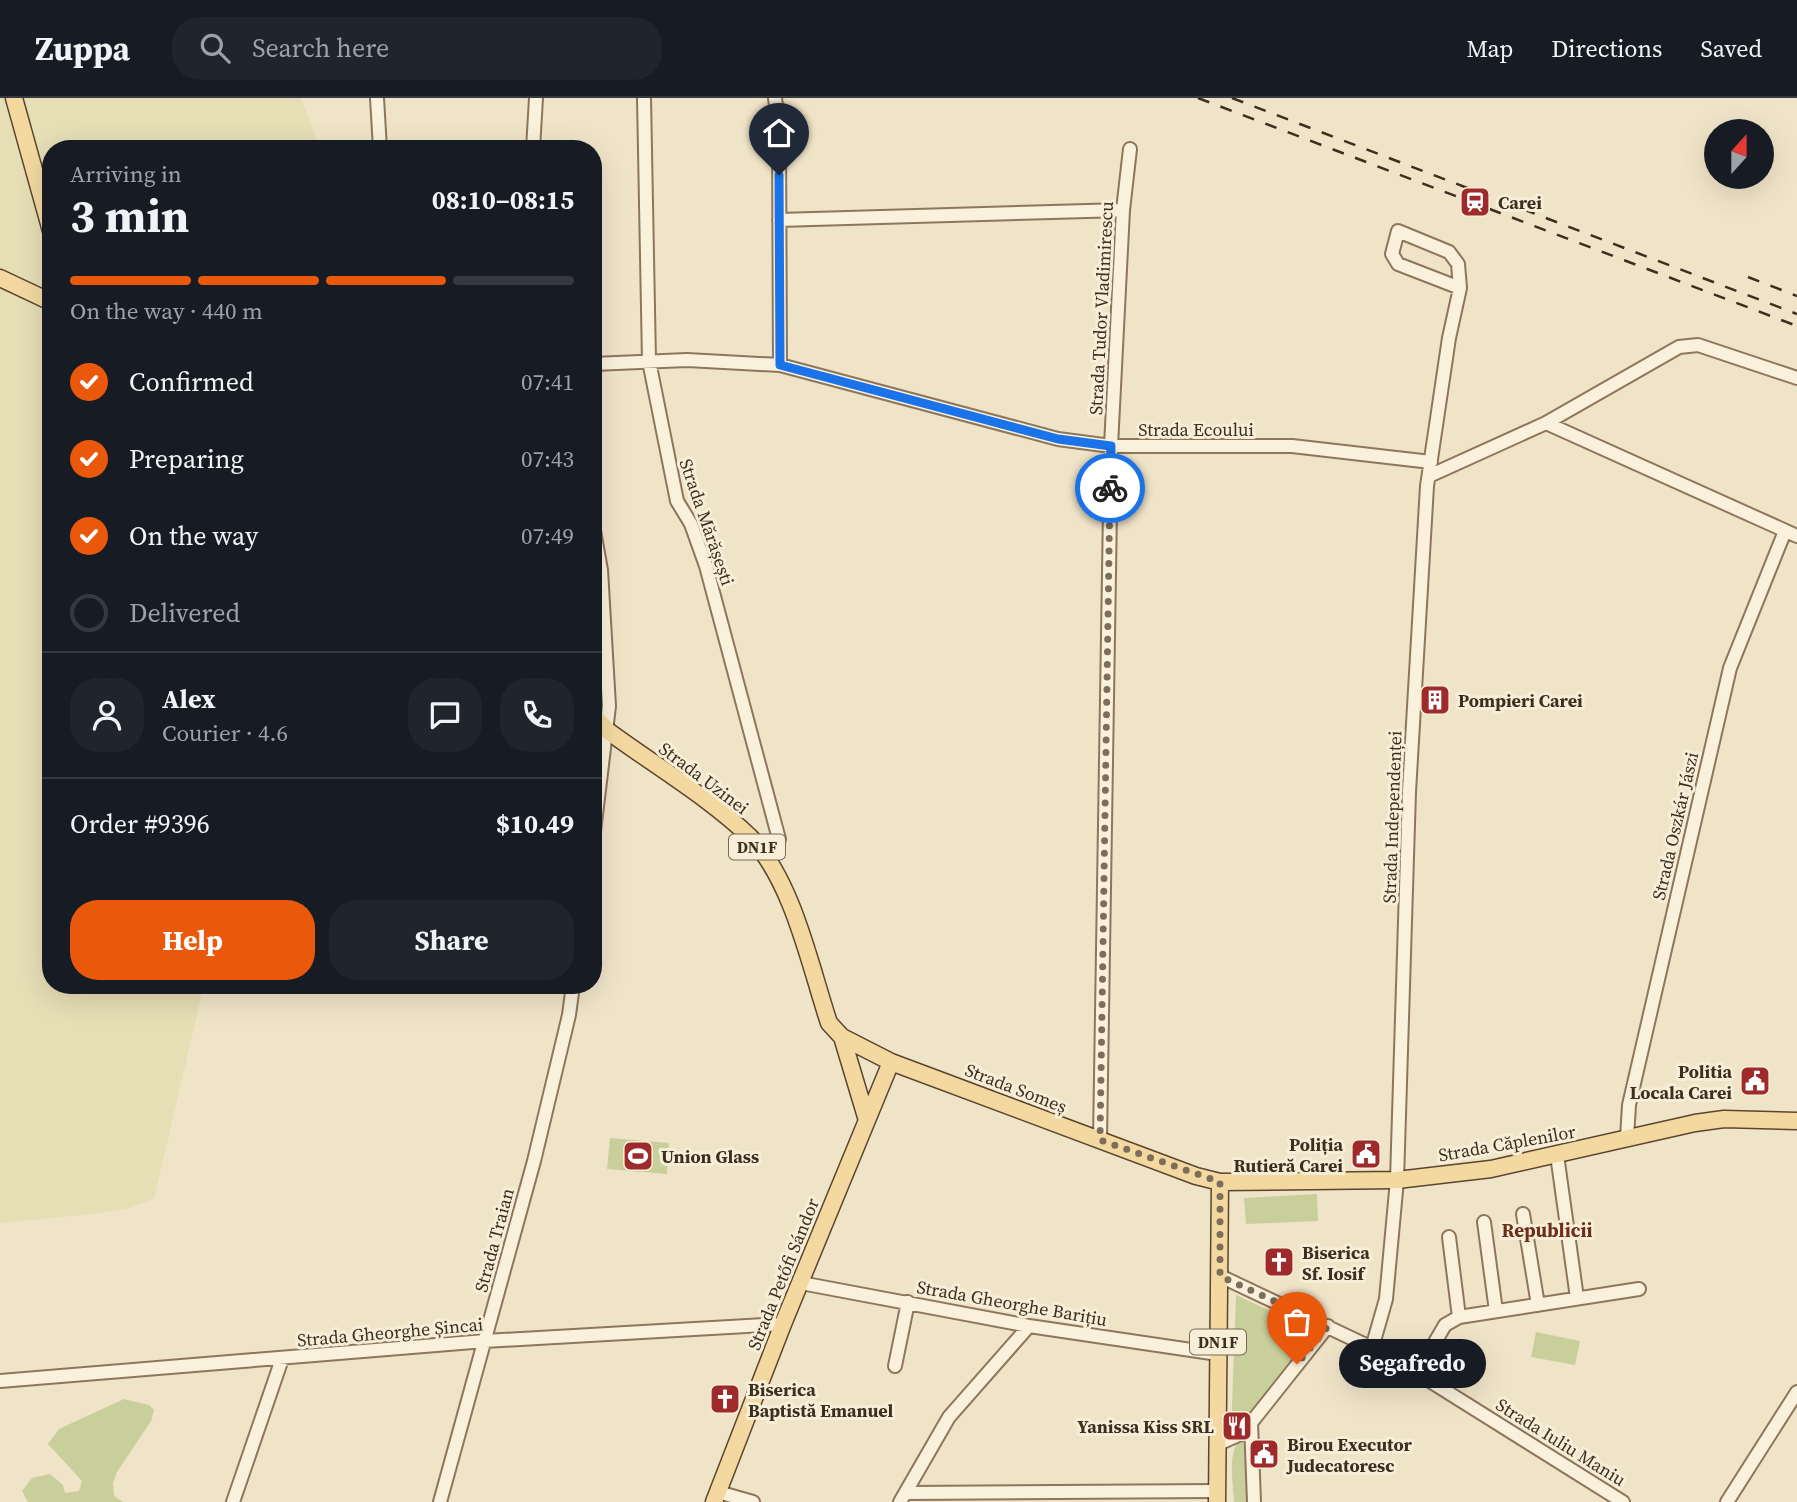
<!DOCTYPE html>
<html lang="en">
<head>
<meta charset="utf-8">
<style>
	body { margin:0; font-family:"Source Serif 4",serif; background:#20242c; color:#f1f3f6; height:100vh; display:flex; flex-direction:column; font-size:26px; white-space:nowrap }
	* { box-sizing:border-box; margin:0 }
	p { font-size:23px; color:#9ea1a6 }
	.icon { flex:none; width:38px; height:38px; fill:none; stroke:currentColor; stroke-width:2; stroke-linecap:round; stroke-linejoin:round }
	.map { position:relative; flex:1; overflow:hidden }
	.side { position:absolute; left:42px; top:42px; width:560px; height:854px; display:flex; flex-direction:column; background:#171b24; border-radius:28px; box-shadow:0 7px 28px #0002 }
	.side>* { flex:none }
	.needle { width:46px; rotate:21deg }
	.tools { position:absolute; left:1704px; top:21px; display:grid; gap:14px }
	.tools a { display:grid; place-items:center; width:70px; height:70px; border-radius:50%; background:#171b24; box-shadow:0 7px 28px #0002; font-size:35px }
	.pin { position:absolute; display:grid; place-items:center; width:60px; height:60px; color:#fff; margin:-72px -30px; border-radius:50% 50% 50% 0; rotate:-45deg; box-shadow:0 0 7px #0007 }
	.pin .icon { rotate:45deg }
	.courier { position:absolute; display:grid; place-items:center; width:70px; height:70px; margin:-35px; border:5px solid #1a73e8; border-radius:50%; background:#fff; color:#222; box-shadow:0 2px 9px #0007 }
	.bubble { position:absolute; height:49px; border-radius:24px; background:#171b24; box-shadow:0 7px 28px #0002; font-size:23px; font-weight:700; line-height:49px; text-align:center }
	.summary em { font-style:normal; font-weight:700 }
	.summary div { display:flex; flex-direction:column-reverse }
	.summary { display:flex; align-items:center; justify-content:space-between; height:119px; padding:0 28px }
	h1 { font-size:46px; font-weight:700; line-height:52px }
	.bar { display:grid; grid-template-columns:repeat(4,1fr); gap:10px 7px; align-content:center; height:84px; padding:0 28px }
	.bar i { height:9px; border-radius:5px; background:#363941 }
	.bar .active { background:#ea580c }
	.bar p { grid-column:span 4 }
	.line { display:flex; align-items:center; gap:18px; padding:0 28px; border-top:2px solid #363941 }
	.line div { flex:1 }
	.round { display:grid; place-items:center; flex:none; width:74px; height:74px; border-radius:28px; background:#20242c }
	ol { padding:0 28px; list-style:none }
	li { display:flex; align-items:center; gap:21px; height:77px }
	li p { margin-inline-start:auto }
	li .icon { padding:7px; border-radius:50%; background:#ea580c; color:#fff; stroke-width:4 }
	li:last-child { color:#9ea1a6 }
	li i { width:38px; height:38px; border:4px solid #363941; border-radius:50% }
	.action { display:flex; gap:14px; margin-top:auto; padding:14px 28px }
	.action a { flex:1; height:80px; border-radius:28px; background:#ea580c; color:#fff; font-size:28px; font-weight:700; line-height:80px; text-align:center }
	.action a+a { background:#20242c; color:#f1f3f6 }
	header { display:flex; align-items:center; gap:42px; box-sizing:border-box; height:98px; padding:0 35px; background:#171b24; border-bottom:2px solid #363941 }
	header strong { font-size:33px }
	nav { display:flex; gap:38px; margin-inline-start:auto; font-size:24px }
	.search { width:490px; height:63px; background:#20242c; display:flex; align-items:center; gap:18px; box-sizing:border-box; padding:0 24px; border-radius:28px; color:#9ea1a6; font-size:26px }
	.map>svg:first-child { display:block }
	.farmland { fill:#e6deb5 }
	.green { fill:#c9cf9b }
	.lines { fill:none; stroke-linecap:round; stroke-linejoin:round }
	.minor-casing { stroke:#8d765c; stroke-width:16 }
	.major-casing { stroke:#5b4430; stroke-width:19 }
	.minor { stroke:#faf1dc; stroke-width:12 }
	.major { stroke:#f3d9a0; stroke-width:16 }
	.rail { stroke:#3d2e20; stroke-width:2.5; stroke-dasharray:12 12; stroke-linecap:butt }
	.done { stroke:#7c6e5b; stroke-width:7; stroke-dasharray:0 12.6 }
	.route { stroke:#1a73e8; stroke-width:9 }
	.labels { text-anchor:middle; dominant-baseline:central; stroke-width:6; stroke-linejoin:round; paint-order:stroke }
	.shield { fill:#f7eed8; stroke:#756857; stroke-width:2 }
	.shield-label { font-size:16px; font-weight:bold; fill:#3d2e20 }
	.poi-label { font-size:18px; font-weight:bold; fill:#3d2e20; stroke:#f7eed8; text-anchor:start }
	.street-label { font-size:18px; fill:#3d2e20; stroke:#f7eed8 }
	.neighbourhood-label { font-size:19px; font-weight:bold; fill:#6b2e1e; stroke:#f7eed8 }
</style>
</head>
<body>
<header>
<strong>Zuppa</strong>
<div class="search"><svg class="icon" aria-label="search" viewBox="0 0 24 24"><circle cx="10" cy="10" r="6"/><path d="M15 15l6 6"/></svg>Search here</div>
<nav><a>Map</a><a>Directions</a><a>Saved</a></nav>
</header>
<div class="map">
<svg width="1797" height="1404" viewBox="0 0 1797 1404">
	<rect width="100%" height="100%" fill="#f0e4c8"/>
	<path class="farmland" d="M0 0H301L320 51H51V887H204L154 1101 129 1110 92 1116 0 1125Z"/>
	<path class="green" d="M610 1040 669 1045 667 1076 607 1071Z
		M1317 1096 1318 1123 1246 1126 1244 1100Z
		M1236 1197 1316 1234 1247 1322 1231 1336Z
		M1536 1234 1580 1243 1575 1267 1531 1259Z
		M124 1301 149 1307 154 1312 151 1323 117 1374 113 1385 114 1398 123 1404H28L22 1393 32 1380 50 1376 63 1387 65 1395 79 1393 82 1383 48 1346 59 1331Z
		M1249 1333 1244 1352 1248 1404H1234C1233 1382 1225 1345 1249 1333Z"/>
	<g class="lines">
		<g class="minor-casing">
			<path id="minor" d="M377 0 380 51
				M644 0 649 263 677 403 691 426 706 468 779 741 770 766
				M775 0 779 33 780 267
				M533 51 536 0
				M779 122 1123 112
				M593 266 687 262 780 267 1058 341 1111 348H1292L1431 364
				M1546 325 1797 438
				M1429 378 1546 325 1679 249 1698 247 1797 280
				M593 427 601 472 609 608 593 742
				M1627 1039 1629 1007 1730 570 1785 433
				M1100 1042 1111 348 1123 112 1130 51
				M1557 1057 1577 1200
				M1523 1116 1538 1207
				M1484 1124 1496 1213
				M1449 1139 1459 1219
				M1220 1178 1372 1250 1417 1275 1623 1404
				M801 1185 1029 1228 1218 1256
				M1372 1250 1386 1201 1397 1082 1409 694 1427 388 1449 240 1460 190 1458 166 1449 154 1398 133 1392 156 1398 166 1460 190
				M895 1268 908 1204
				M1417 1275 1445 1227 1459 1219 1639 1191
				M0 1283 485 1243 783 1226
				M1251 1324 1254 1404
				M1216 1347 1243 1335 1328 1228
				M718 1394 753 1404
				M906 1395 1216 1393
				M233 1404 282 1261
				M440 1404 534 1063 569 917 573 887
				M900 1404 949 1319 1029 1228
				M1727 1404 1797 1294"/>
		</g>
		<g class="major-casing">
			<path id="major" d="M14 0 51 133
				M0 180 51 204
				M593 617 608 633C654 667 710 700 750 739 793 783 810 868 829 925L842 939 891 964 1196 1078 1220 1084 1397 1082 1491 1071 1695 1025 1724 1021 1797 1023
				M842 939 866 1019
				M714 1404 783 1226 891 964
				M1217 1404 1220 1084"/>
		</g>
		<use href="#minor" class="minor"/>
		<use href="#major" class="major"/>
		<path class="rail" d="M1198 0 1797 228
			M1232 0 1797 216
			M1748 179 1797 198"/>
	</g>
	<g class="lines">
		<path class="done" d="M1110 390 1100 1042 1220 1084V1178L1328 1228 1297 1266"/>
		<path class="route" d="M779 77 780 267 1058 341 1111 348 1110 390"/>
	</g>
	<defs>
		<g id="station-square" transform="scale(1.575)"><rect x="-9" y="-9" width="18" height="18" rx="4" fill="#9e2a2b" stroke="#f7eed8"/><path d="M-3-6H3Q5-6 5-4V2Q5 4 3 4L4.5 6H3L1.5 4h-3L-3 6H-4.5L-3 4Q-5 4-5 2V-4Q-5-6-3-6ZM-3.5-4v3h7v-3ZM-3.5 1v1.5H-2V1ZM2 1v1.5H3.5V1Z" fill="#fff"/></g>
		<g id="building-square" transform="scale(1.575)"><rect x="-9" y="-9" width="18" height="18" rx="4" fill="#9e2a2b" stroke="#f7eed8"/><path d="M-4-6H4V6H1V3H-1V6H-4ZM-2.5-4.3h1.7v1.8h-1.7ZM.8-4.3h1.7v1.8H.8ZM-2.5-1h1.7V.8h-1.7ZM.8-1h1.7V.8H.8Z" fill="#fff"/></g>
		<g id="civic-square" transform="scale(1.575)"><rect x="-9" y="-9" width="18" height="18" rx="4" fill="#9e2a2b" stroke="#f7eed8"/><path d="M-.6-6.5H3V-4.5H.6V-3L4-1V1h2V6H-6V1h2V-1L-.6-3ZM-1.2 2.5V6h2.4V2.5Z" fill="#fff"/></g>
		<g id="stadium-square" transform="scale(1.575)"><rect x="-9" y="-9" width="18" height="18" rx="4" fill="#9e2a2b" stroke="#f7eed8"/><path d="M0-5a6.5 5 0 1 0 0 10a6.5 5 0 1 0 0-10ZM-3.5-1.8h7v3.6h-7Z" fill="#fff"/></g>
		<g id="church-square" transform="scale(1.575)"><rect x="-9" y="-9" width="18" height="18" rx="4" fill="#9e2a2b" stroke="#f7eed8"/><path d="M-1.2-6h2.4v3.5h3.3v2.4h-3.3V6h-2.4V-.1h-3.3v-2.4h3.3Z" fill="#fff"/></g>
		<g id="restaurant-square" transform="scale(1.575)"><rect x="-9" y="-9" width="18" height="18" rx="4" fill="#9e2a2b" stroke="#f7eed8"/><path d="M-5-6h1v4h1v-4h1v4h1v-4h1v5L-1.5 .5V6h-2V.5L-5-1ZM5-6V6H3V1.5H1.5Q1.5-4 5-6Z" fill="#fff"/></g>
	</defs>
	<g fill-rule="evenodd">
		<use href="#station-square" x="1475" y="104"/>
		<use href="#building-square" x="1435" y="602"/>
		<use href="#civic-square" x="1755" y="983"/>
		<use href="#civic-square" x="1366" y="1056"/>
		<use href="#stadium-square" x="638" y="1058"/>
		<use href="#church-square" x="1279" y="1164"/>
		<use href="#church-square" x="725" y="1301"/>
		<use href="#restaurant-square" x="1237" y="1328"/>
		<use href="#civic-square" x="1264" y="1356"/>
	</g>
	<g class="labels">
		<g class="shield">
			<rect x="729" y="736.5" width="56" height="25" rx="5"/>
			<rect x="1190" y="1231.5" width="56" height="25" rx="5"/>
		</g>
		<g class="shield-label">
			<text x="757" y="749">DN1F</text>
			<text x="1218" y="1244">DN1F</text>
		</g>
		<g class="poi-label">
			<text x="1498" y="104">Carei</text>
			<text x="1458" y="602">Pompieri Carei</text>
			<text x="1732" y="973" text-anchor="end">Politia<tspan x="1732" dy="21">Locala Carei</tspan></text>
			<text x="1343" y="1046" text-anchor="end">Poliția<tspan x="1343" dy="21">Rutieră Carei</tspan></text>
			<text x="661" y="1058">Union Glass</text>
			<text x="1302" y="1154">Biserica<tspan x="1302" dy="21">Sf. Iosif</tspan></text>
			<text x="748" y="1291">Biserica<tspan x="748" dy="21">Baptistă Emanuel</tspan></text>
			<text x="1214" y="1328" text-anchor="end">Yanissa Kiss SRL</text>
			<text x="1287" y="1346">Birou Executor<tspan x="1287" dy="21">Judecatoresc</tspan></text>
		</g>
		<g class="street-label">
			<text transform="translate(1101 210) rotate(-87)">Strada Tudor Vladimirescu</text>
			<text x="1196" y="331">Strada Ecoului</text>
			<text transform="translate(707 424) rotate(71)">Strada Mărășești</text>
			<text transform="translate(704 680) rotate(37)">Strada Uzinei</text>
			<text transform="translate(1392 719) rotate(-88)">Strada Independenței</text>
			<text transform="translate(1675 728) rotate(-77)">Strada Oszkár Jászi</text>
			<text transform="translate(1016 990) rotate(21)">Strada Someș</text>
			<text transform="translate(1507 1045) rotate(-10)">Strada Căplenilor</text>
			<text transform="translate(494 1142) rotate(-75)">Strada Traian</text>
			<text transform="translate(783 1176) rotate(-68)">Strada Petőfi Sándor</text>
			<text transform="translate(1012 1205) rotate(10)">Strada Gheorghe Barițiu</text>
			<text transform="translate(390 1234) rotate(-5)">Strada Gheorghe Șincai</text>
			<text transform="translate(1561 1344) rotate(32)">Strada Iuliu Maniu</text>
		</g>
		<g class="neighbourhood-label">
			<text x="1547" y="1132">Republicii</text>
		</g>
	</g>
</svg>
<div class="tools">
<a><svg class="needle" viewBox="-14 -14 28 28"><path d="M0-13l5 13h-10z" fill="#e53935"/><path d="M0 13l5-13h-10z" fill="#9ea1a6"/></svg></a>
</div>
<div class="pin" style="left:1297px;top:1266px;background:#ea580c"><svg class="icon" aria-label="bag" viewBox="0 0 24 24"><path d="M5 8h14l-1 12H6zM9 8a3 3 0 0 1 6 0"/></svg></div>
<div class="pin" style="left:779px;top:77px;background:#1f2937"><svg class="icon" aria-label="home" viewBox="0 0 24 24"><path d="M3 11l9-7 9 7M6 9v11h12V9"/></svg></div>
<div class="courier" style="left:1110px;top:390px"><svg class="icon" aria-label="bike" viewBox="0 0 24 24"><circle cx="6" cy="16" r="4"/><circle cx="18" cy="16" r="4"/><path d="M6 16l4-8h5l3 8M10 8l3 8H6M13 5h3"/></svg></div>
<div class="bubble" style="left:1339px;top:1241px;width:147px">Segafredo</div>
<section class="side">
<div class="summary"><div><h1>3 min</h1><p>Arriving in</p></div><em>08:10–08:15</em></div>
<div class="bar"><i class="active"></i><i class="active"></i><i class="active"></i><i></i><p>On the way · 440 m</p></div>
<ol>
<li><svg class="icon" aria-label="check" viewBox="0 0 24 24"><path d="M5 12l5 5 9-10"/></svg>Confirmed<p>07:41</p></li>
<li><svg class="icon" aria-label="check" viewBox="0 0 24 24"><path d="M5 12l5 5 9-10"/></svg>Preparing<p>07:43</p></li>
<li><svg class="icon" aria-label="check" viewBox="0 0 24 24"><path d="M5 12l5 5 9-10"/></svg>On the way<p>07:49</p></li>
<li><i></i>Delivered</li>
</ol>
<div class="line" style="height:126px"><a class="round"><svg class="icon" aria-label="person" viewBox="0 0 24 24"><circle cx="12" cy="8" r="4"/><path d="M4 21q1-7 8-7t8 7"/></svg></a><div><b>Alex</b><p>Courier · 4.6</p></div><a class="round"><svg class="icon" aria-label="chat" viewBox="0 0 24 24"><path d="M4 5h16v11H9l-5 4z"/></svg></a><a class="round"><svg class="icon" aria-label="phone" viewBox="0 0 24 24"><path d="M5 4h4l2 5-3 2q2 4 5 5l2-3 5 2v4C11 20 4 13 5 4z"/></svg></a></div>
<div class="line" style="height:91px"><div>Order #9396</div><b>$10.49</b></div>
<div class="action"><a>Help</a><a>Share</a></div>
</section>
</div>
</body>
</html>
